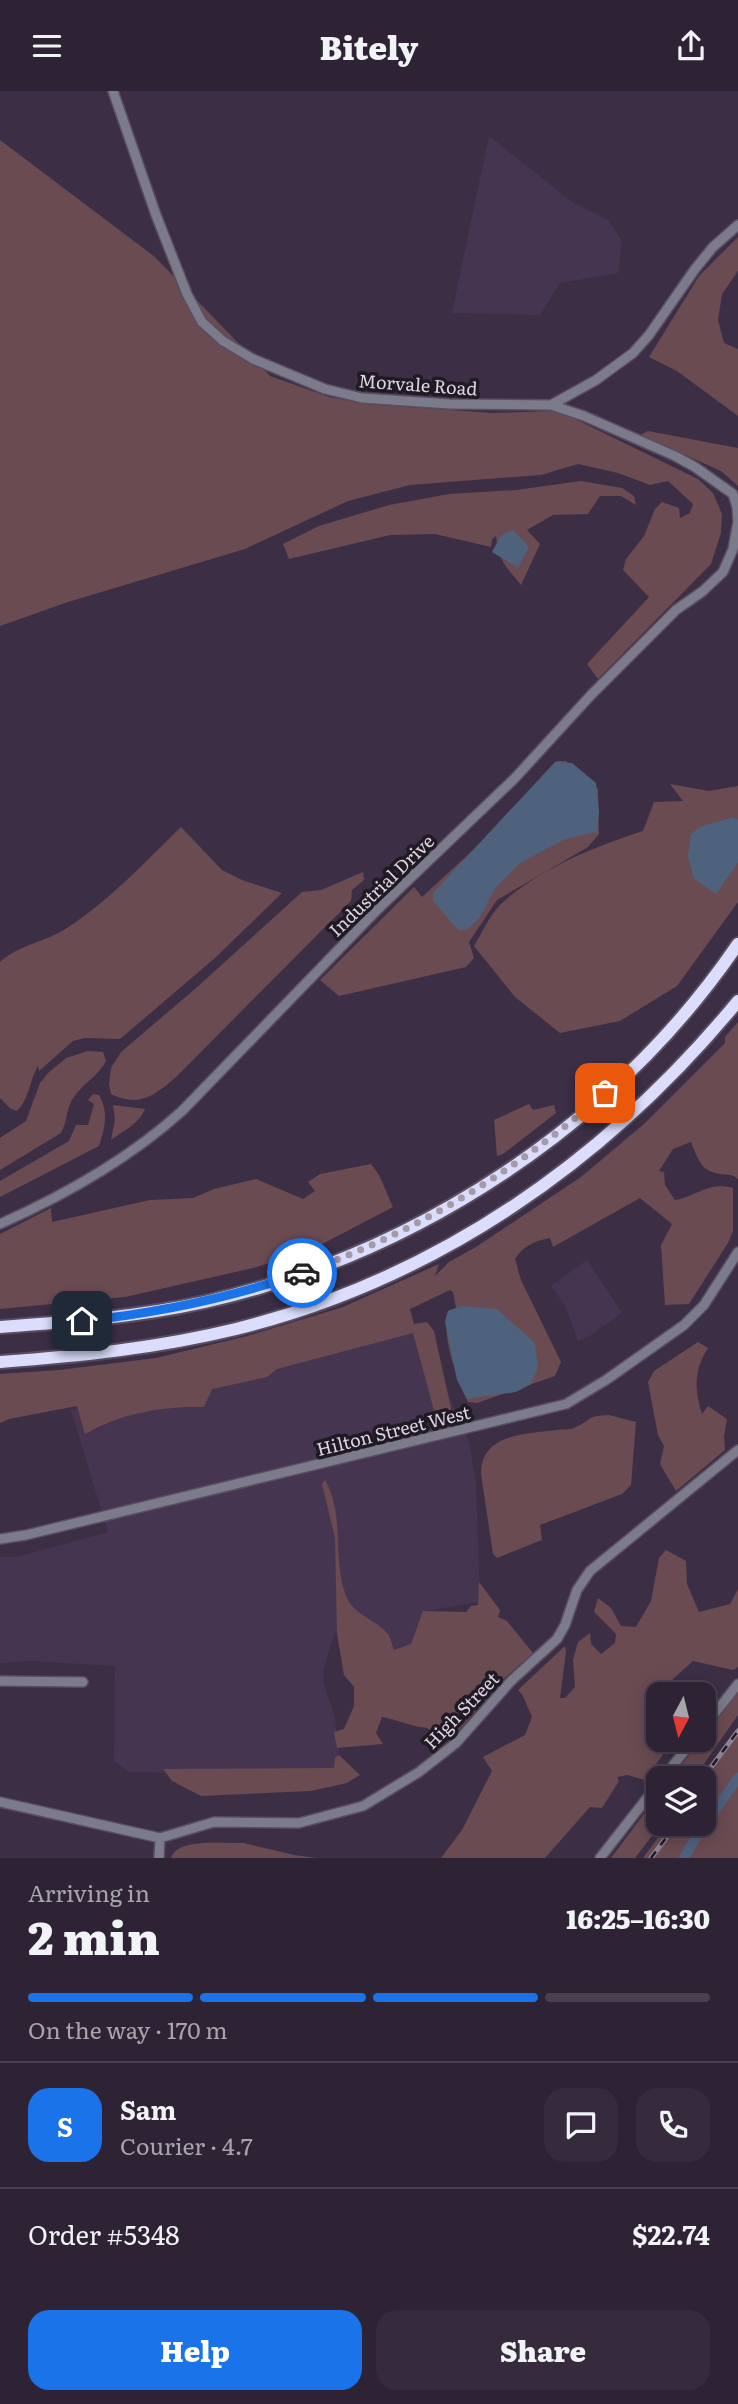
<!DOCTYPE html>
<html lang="en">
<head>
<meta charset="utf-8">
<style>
	body { margin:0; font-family:Literata,serif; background:#352b3c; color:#f1f3f6; height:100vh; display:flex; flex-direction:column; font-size:26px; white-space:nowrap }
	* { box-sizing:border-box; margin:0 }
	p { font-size:23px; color:#a7a4ac }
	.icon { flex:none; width:38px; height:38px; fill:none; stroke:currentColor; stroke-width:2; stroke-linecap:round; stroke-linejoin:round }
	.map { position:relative; height:1767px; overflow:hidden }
	.drawer { display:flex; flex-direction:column; background:#2d2334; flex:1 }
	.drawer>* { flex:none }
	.needle { width:46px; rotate:187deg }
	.buttons { position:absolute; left:646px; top:1591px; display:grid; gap:14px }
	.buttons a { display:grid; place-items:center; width:70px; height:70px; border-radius:14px; background:#2d2334; box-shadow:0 4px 18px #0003,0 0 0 2px #48404f; font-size:35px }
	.pin { position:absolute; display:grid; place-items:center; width:60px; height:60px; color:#fff; margin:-30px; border-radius:14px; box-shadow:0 4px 10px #0006 }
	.courier { position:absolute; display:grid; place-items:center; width:70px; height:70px; margin:-35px; border:5px solid #1a73e8; border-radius:50%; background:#fff; color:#222; box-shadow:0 2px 9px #0007 }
	.headline em { font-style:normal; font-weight:800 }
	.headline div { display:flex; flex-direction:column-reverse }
	.headline { display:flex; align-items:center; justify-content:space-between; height:119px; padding:0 28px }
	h1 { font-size:46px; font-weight:800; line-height:52px }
	.bar { display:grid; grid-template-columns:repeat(4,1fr); gap:10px 7px; align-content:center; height:84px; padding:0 28px }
	.bar i { height:9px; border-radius:5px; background:#48404f }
	.bar .current { background:#1a73e8 }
	.bar p { grid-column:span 4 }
	.line { display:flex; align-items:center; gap:18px; padding:0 28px; border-top:2px solid #48404f }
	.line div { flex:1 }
	.round { display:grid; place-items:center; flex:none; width:74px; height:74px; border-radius:21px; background:#352b3c }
	.cta { display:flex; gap:14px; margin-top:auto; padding:14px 28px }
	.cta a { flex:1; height:80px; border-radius:21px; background:#1a73e8; color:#fff; font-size:28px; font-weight:800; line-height:80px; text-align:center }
	.cta a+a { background:#352b3c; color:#f1f3f6 }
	header { display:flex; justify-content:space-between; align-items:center; height:91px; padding:0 28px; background:#2d2334; font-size:32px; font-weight:800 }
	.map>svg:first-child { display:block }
	.built { fill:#463551 }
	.green { fill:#6a4b51 }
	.water { fill:#4e627e }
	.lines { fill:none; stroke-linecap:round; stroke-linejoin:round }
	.canal { stroke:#4e627e; stroke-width:10 }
	.minor-casing { stroke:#594d61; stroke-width:12 }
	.highway-casing { stroke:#594d61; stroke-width:16 }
	.minor { stroke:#7b7b8b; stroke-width:9 }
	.highway { stroke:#dcddfc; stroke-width:12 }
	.rail-casing { stroke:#8e8395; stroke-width:5 }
	.rail { stroke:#201a24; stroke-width:2.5; stroke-dasharray:8; stroke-linecap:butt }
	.done { stroke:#a49aab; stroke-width:7; stroke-dasharray:0 12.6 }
	.route { stroke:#1a73e8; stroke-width:9 }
	.labels { text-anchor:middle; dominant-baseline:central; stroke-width:7; stroke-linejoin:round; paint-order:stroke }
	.street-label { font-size:18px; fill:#dcd4e2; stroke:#201a24 }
</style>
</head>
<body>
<header><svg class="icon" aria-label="menu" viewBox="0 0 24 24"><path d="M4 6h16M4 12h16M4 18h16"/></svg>Bitely<svg class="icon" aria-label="share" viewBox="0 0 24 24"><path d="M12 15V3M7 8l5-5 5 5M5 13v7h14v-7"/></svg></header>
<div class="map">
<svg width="738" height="1767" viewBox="0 0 738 1767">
	<rect width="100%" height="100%" fill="#3c2f45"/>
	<path class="built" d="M489 45 572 111 608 129 622 150 618 182 560 192 540 224 452 222Z
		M587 1169 622 1222 588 1246 578 1250 566 1216 551 1195Z
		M406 1234 421 1243 469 1351 476 1393 480 1511 424 1520 411 1556 393 1562 341 1531 331 1552 323 1580 324 1593 335 1627 341 1685 130 1681 114 1670 115 1575 31 1570 0 1572V1466H17L108 1441 71 1319 273 1278Z"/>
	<path class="green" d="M0 49 155 166 270 285 329 306 367 313 492 322 554 320 571 326 698 388 713 402 722 423 721 442 711 473 598 588 587 573 649 506 623 479 626 468 644 445 655 418 662 411 679 417 680 427 690 422 693 413 668 390 650 394 618 382 578 373 541 384 410 394 348 410 245 458 68 511 0 535Z
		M738 146V180L722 203 718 229 724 252 738 258V325L677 280 649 266 699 185Z
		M648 340 738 357V395L721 380 640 344Z
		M581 390 622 397 634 405 636 414 621 405H600L588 423 553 424 527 439 540 453 521 494C505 474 499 471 496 445L492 448 491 456 435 443 390 444 289 468 283 453 319 435 389 414 449 403 516 399Z
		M557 670H566L598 698 599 743 588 756 497 809 469 851 474 867 466 876 339 905 320 889 414 796 422 806 486 747Z
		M670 693 709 700 738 695V728L734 726 735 774 738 772V811L677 895 620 930 560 942 515 906 474 855C482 842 489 825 500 814 538 778 594 756 643 740L654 711 683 710Z
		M181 736 222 779 242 789 282 802 215 867 120 948 84 947 73 950 39 980 38 975C29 990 30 1007 17 1020L11 1018 0 1007V871C20 853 46 851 67 837 110 809 145 771 181 736Z
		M363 781 364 789 352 799 351 810 176 986C155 1004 140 1017 111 1003L109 994 111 977 121 961 195 898 302 801 321 799Z
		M738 931V1088C732 1083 729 1084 721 1083 701 1081 698 1068 691 1051L673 1058 659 1080 664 1081 665 1094 675 1109C698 1105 708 1090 733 1097V1140L728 1152 689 1213 665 1214 661 1154 672 1133 640 1107 553 1156 550 1147C535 1150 524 1154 515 1168L521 1189 561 1271 555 1285 477 1312 468 1311C457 1289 441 1244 448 1220L456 1217 453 1201 450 1199 410 1218 414 1233 427 1231 434 1240 451 1317 448 1330 438 1334 413 1242 277 1278 267 1286 212 1298 204 1316C163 1315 121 1322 85 1343L77 1315 9 1328 0 1332V1283L59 1279 156 1267 247 1245 343 1216 439 1173 435 1185 449 1171 476 1156 581 1086 644 1033 725 952V946Z
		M88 960 103 961 106 970C98 986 81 993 72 1009 66 1019 67 1032 61 1042L0 1079V1047L26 1030 40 992 48 982 66 967Z
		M93 1003 99 1004C109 1022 105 1036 99 1055L0 1106V1090L69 1050 76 1034H88L94 1013 88 1009Z
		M529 1013 533 1019 554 1014 556 1022 503 1063 497 1065 494 1029Z
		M113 1014 145 1018C140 1032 123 1040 111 1049L115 1029Z
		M371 1073 379 1084 393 1116 309 1160 253 1177 125 1206 0 1218V1143L51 1117 52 1131 150 1109 193 1107 214 1098 256 1088 303 1108 315 1100 308 1091 320 1083Z
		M698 1251 708 1257C694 1279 694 1298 702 1323L708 1315 727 1328 724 1345 725 1359 676 1400 660 1373 664 1355 658 1344 648 1291 654 1280Z
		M609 1324 636 1331 631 1394 622 1403 540 1434 542 1449 497 1467 493 1463 481 1383C481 1342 527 1343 557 1339 562 1338 569 1339 574 1337 592 1329 585 1325 609 1324Z
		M325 1389C346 1425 331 1470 347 1507 355 1525 377 1529 388 1543 391 1547 392 1554 394 1559L411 1553 423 1520 466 1521 471 1515 478 1514 479 1491 500 1519 498 1526 507 1530 533 1562 501 1590 454 1645 443 1650 433 1648 428 1637C412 1636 398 1629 382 1626L376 1642 383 1653 337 1657 334 1641 344 1638 354 1615V1596L344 1584 337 1543 335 1447 322 1393Z
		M666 1459 686 1470 687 1493 699 1521 730 1513 738 1498V1576L733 1579 693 1570 673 1588 667 1603H658V1648L673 1649 645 1689 627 1684 617 1686 619 1690 602 1717 590 1716 545 1767H441L462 1739 492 1680 483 1666 525 1644 532 1626 523 1605 518 1599 565 1555 566 1560 560 1607H565L575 1596 573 1569 578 1551 590 1542 591 1553 601 1563 615 1552 616 1543 594 1521 598 1507 611 1517 621 1535 636 1536 651 1510 659 1467Z
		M738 1601V1624L694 1687H671L701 1649 704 1648V1645Z
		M738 1640V1767H643L668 1733 704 1732 703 1687Z
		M339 1664 360 1684 347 1692 311 1700 201 1705 172 1690 164 1679 163 1678 334 1677 335 1667Z
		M658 1704V1732L661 1733 635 1767H611Z
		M244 1752 294 1764 317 1767H171C177 1746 225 1753 244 1752Z"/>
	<path class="water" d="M513 439 529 456 518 477 492 461 501 444Z
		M555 671 572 672 596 692 599 721 597 741 565 748 520 772 495 797 480 826 467 839H458L433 810V802Z
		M734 726 738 728V772L716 803 694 788 688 765 691 743 700 736Z
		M462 1215 497 1218 535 1252 538 1277 531 1293 516 1301 467 1308 457 1289 445 1231 448 1220Z"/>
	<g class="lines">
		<path class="canal" d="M684 1767 698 1743 738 1687"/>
		<g class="minor-casing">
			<path id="minor" d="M113 0 156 124 187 203 202 231 223 250 253 268 325 298 362 307 449 313 551 314 596 289 633 262 649 244 695 178 713 156 738 134
				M551 314 584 325 675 365 695 376 733 403 737 416 738 430
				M0 1133C65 1104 129 1068 182 1020L375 821 515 687 591 604 676 519 703 500 723 481 733 458 738 431
				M0 1448 26 1444 566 1313 606 1289 684 1234 704 1214 738 1161
				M0 1590 83 1591
				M704 1636 738 1593
				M663 1687 694 1648
				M0 1711 160 1747 214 1731 299 1732 363 1715 419 1681 456 1652 511 1590 557 1548 565 1534 577 1499 590 1480 738 1359
				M159 1767 160 1747
				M600 1767 658 1693"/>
		</g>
		<g class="highway-casing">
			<path id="highway" d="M0 1236C69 1231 137 1226 205 1211 417 1163 615 1033 738 853
				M0 1271C80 1265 158 1257 236 1238 438 1188 607 1069 738 910"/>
		</g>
		<use href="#minor" class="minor"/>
		<use href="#highway" class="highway"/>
		<g class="rail-casing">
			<path id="rail" d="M703 1687 738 1640
				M651 1767 677 1732"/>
		</g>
		<use href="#rail" class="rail"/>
	</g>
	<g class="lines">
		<path class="done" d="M302 1182C415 1142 515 1081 605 1002"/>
		<path class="route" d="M82 1230C157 1222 230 1207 302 1182"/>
	</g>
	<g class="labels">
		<g class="street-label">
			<text transform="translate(418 293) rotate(4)">Morvale Road</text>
			<text transform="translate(381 794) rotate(-44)">Industrial Drive</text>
			<text transform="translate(393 1339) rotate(-14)">Hilton Street West</text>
			<text transform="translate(461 1619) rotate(-46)">High Street</text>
		</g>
	</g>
</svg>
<div class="buttons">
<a><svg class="needle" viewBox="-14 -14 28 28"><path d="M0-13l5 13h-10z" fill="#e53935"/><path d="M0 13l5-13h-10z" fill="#a7a4ac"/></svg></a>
<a><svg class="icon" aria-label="layers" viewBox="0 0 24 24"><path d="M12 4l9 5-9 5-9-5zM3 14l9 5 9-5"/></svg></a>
</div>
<div class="pin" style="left:605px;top:1002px;background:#ea580c"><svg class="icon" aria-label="bag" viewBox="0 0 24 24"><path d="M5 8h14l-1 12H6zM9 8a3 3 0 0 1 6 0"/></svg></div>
<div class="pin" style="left:82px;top:1230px;background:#1f2937"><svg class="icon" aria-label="home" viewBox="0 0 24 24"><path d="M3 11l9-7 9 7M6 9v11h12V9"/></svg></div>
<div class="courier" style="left:302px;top:1182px"><svg class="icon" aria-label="car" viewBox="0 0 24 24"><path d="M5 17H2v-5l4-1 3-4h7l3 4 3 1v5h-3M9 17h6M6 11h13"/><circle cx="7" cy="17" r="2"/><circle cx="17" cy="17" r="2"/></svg></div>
</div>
<section class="drawer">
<div class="headline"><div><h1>2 min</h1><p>Arriving in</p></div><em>16:25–16:30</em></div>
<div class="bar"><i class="current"></i><i class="current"></i><i class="current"></i><i></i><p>On the way · 170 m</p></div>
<div class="line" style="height:126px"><b class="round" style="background:#1a73e8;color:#fff">S</b><div><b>Sam</b><p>Courier · 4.7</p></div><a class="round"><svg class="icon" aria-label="chat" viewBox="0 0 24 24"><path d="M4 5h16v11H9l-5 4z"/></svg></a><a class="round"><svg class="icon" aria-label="phone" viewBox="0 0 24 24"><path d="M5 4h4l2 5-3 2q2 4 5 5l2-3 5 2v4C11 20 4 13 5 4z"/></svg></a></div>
<div class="line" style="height:91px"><div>Order #5348</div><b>$22.74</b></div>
<div class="cta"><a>Help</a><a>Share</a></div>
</section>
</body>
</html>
